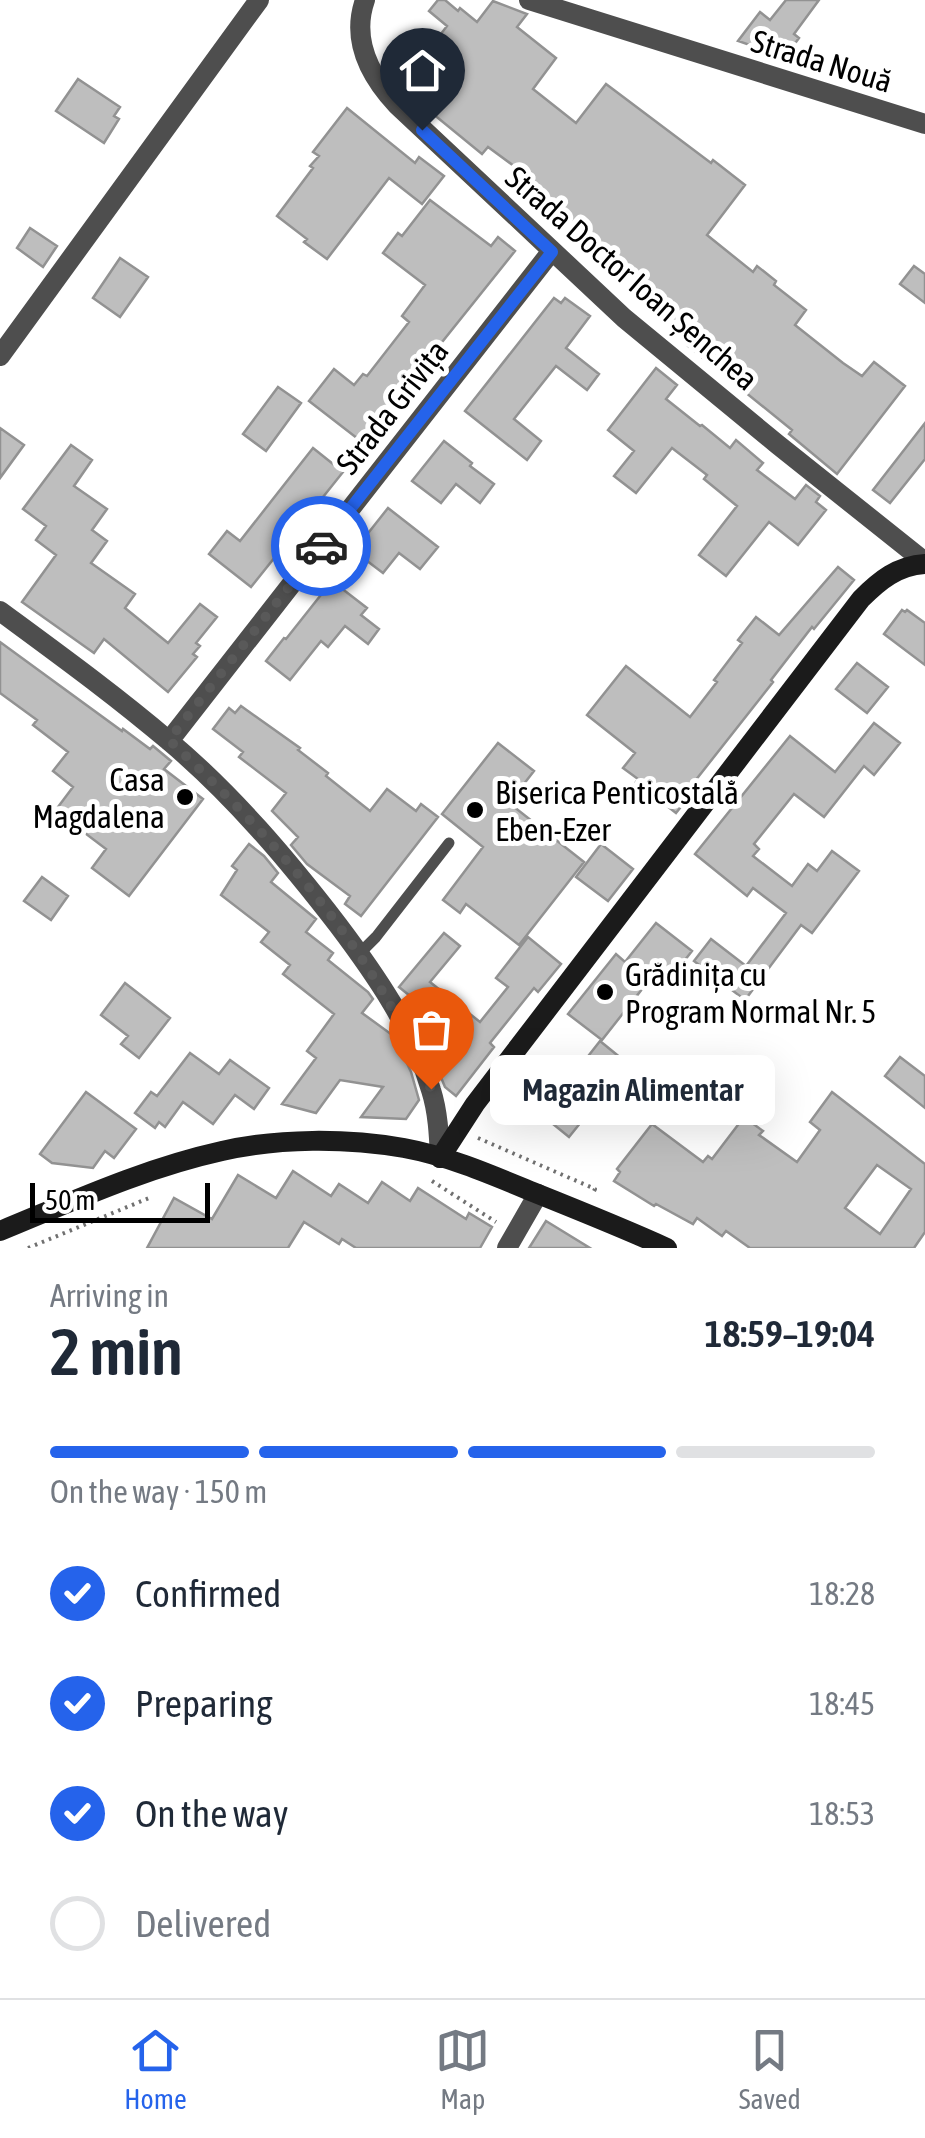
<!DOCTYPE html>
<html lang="en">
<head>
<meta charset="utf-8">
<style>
	body { margin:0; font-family:"Asap Condensed",sans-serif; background:#f6f6f7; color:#1f2937; height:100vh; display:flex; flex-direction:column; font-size:38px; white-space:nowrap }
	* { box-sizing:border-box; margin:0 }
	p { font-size:32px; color:#747a83 }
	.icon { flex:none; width:55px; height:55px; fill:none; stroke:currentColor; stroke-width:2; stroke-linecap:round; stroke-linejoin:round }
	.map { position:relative; height:1248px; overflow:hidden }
	.sheet { display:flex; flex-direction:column; background:#fff; flex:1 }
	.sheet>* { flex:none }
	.scale { position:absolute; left:30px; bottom:25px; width:180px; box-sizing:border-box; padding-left:10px; border:5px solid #000; border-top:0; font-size:28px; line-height:35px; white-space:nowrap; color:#000; -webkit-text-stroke:8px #fff; paint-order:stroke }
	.pin { position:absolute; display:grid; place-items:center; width:85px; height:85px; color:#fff; margin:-102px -42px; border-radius:50% 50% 50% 0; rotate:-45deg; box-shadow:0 0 10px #0007 }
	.pin .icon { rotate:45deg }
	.courier { position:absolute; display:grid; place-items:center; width:100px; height:100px; margin:-50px; border:8px solid #2563eb; border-radius:50%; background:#fff; color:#222; box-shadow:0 2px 12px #0007 }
	.bubble { position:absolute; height:70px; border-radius:15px; background:#fff; box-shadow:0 10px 40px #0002; font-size:32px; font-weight:600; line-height:70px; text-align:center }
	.overview em { font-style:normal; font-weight:600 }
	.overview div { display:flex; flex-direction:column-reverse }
	.overview { display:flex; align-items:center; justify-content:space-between; height:170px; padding:0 50px }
	h1 { font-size:65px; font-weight:600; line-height:75px }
	.bar { display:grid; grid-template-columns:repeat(4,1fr); gap:15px 10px; align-content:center; height:120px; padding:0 50px }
	.bar i { height:12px; border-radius:8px; background:#e0e1e3 }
	.bar .active { background:#2563eb }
	.bar p { grid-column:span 4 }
	ol { padding:0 50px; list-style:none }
	li { display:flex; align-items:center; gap:30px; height:110px }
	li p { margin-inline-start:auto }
	li .icon { padding:10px; border-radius:50%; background:#2563eb; color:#fff; stroke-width:4 }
	li:last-child { color:#747a83 }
	li i { width:55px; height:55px; border:5px solid #e0e1e3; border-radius:50% }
	.menu { display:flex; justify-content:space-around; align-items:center; height:140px; border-top:2px solid #e0e1e3; background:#fff; font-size:28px; color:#747a83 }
	.menu a { display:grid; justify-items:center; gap:5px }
	.menu .active { color:#2563eb }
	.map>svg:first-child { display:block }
	.building { fill:#bebebe; stroke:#929292; stroke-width:2.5; fill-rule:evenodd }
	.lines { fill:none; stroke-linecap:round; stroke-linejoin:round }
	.path { stroke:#707070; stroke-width:4; stroke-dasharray:2.5 5; stroke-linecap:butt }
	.service { stroke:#4e4e4e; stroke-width:11 }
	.minor { stroke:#4e4e4e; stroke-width:20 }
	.tertiary { stroke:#4e4e4e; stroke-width:20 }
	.secondary { stroke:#1b1b1b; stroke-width:20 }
	.done { stroke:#595959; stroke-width:10; stroke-dasharray:0 18 }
	.route { stroke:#2563eb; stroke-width:12 }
	.poi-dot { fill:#000; stroke:#fff; stroke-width:4 }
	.labels { text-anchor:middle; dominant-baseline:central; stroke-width:10; stroke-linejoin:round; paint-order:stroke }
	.street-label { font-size:32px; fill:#000; stroke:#fff }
	.poi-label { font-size:32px; fill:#000; stroke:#fff; text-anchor:start }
</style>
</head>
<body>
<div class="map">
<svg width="925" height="1248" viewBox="0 0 925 1248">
	<rect width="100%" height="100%" fill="#fff"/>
	<path class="building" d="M438 0H445L458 11 460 8 477 22 493 1 527 14 517 27 556 58 533 89 576 123 606 84 711 163 713 160 745 185 707 235 753 272 757 266 776 281 774 285 806 310 795 325 843 363 862 376 874 362 905 386 837 474 789 434 792 430 687 345 691 340 651 310 653 308 631 291 641 278 603 249 598 256 551 216 553 214 525 192 533 180 488 147 482 154 427 109 432 101 405 81 447 26 429 11Z
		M786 0H819L794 34 799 38 785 57 738 41 760 12 770 20Z
		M78 79 120 107 114 116 119 119 104 143 56 111Z
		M347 108 415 163 419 157 444 176 422 204 389 178 327 259 304 242 307 239 277 216 313 168 310 166 319 156 313 152Z
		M430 200 491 246 498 237 515 251 362 442 309 401 334 369 354 385 363 374 367 376 409 322 402 316 425 285 383 253 398 233 402 236Z
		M30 228 57 246 43 267 17 248Z
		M120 258 148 277 120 317 93 298Z
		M914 266 925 274V303L900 284Z
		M554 298 561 303 565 298 590 316 566 348 599 374 587 390 556 366 514 419 541 441 527 460 465 411Z
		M656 368 677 385 666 399 700 426 702 425 730 448 736 440 763 463 757 470 795 499 806 485 820 496 816 502 826 510 798 545 769 522 726 576 699 555 737 506 704 479 707 475 672 448 636 493 614 476 634 451 608 430Z
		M278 387 301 403 266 451 243 434Z
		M925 423V459L890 503 873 490Z
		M0 428 24 445 0 478Z
		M444 441 472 463 470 466 494 484 480 503 456 484 441 503 412 481Z
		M71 445 92 460 74 486 107 509 92 530 107 541 91 563 135 594 125 608 168 643 200 604 217 617 196 643 200 646 193 654 197 657 168 692 104 639 94 653 22 602 56 555 36 540 46 526 23 509Z
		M313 448 343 472 251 587 209 554 227 531 240 541Z
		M388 508 438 547 420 569 399 553 383 573 354 551Z
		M838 567 854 580 814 629 812 627 771 680 773 682 695 781 699 784 676 813 636 782 638 779 623 768 635 753 587 715 626 666 690 717 717 682 714 680 742 643 738 640 756 617 779 635Z
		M332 581 367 608 361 615 379 629 368 644 345 626 328 647 321 641 290 680 266 661 284 638 286 639Z
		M902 610 905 612 907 610 925 623V665L884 634Z
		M0 642 122 731 123 729 150 749 153 746 171 761 164 769 203 799 129 896 92 868 106 849 77 827 74 832 52 815 73 787 53 771 68 752 33 725 37 720 0 693Z
		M857 663 888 687 867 713 836 689Z
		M241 706 300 748 298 750 328 773 326 776 370 811 387 789 416 811 421 804 438 817 361 916 345 904 350 896 307 864 291 845 298 837 272 811 286 793 239 757 243 752 213 729 229 708 235 713Z
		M874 723 900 743 874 775 864 766 824 817 794 794 754 844 759 849 753 856 792 886 808 864 817 871 832 851 859 871 812 933 801 925 745 1000 694 961 711 939 746 966 786 913 753 888 747 896 695 854 790 736 835 772Z
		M498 743 534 771 509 803 584 862 519 945 466 904 460 913 443 900 483 847 442 814Z
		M249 844 264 856 278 873 271 882 316 919 306 932 333 953 328 960 368 992 373 999 362 1013 395 1037 411 1072 419 1100 406 1119 361 1117 383 1087 340 1080 316 1113 282 1104 316 1058 307 1051 334 1014 283 974 290 965 261 942 269 932 221 895 237 870 232 866Z
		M601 844 633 869 608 901 576 877Z
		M42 877 68 896 51 920 24 901Z
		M656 923 692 951 670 979 661 972 657 976 654 974 602 1040 568 1014 616 954 625 962Z
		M444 933 460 946 430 982 480 1022 508 987 496 978 528 937 561 964 538 992 534 988 490 1043 494 1047 456 1096 445 1087 420 1027 431 1013 399 987Z
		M125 983 170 1018 139 1058 121 1044 128 1036 101 1015Z
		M600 1041 622 1059 616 1066 622 1071 569 1137 542 1115Z
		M190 1053 219 1074 230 1060 269 1088 254 1109 235 1095 213 1124 183 1102 165 1127 159 1122 155 1128 135 1113 151 1092 157 1096Z
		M900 1057 925 1076V1108L885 1076Z
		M86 1092 136 1129 114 1158 105 1151 93 1168 52 1163 40 1154Z
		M832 1092 925 1164V1232L914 1248H750L726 1231 722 1236 697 1218 693 1224 656 1204 654 1206 614 1181 620 1172 617 1169 652 1124 703 1162 708 1156 712 1159 744 1117 763 1131 759 1135 797 1162 820 1130 810 1122ZM877 1165 911 1189 880 1234 845 1208Z
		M293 1171 331 1196 339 1184 368 1203 382 1182 410 1201 418 1188 466 1219 469 1213 492 1227 480 1248H356L342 1239 339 1244 304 1222 288 1248H147L174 1198 212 1219 238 1175 276 1198Z
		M546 1221 590 1248H529Z"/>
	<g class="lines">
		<path class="path" d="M478 1138 595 1189 594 1191
			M432 1181 496 1222
			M28 1248 149 1198"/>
		<path class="service" d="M359 954 376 937 449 843"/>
		<path class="minor" d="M365 0C351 40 370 76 397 105L624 318 777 444 925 562
			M529 0 925 124
			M0 356 259 0
			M0 611C57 653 115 695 169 741 233 795 287 859 338 925 375 974 414 1030 431 1090 438 1112 439 1135 440 1158
			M169 741 551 252"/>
		<path class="tertiary" d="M507 1248 538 1194"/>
		<path class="secondary" d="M440 1158 475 1104 861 599C880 580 897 566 925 564
			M0 1231C73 1201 145 1168 222 1151 280 1138 345 1138 404 1148 448 1156 492 1175 533 1192 578 1210 623 1228 667 1248"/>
	</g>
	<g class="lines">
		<path class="done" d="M321 546 169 740C276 840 376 952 431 1089"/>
		<path class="route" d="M321 546 552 252 422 130"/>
	</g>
	<g class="poi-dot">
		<circle cx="185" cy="797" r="10"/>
		<circle cx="475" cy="810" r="10"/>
		<circle cx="605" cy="992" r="10"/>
	</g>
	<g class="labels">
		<g class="street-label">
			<text transform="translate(822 61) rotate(17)">Strada Nouă</text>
			<text transform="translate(632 278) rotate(41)">Strada Doctor Ioan Șenchea</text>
			<text transform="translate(392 407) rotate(-52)">Strada Grivița</text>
		</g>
		<g class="poi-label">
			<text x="165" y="779" text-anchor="end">Casa<tspan x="165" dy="37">Magdalena</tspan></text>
			<text x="495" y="792">Biserica Penticostală<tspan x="495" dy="37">Eben-Ezer</tspan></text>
			<text x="625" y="974">Grădinița cu<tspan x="625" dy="37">Program Normal Nr. 5</tspan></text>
		</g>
	</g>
</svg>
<div class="scale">50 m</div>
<div class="pin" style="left:431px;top:1089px;background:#ea580c"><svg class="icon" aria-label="bag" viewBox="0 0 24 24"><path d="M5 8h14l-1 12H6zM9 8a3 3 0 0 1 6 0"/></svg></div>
<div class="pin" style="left:422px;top:130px;background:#1f2937"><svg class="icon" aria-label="home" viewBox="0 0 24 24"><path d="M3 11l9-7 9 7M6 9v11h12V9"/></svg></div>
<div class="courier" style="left:321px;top:546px"><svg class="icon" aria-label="car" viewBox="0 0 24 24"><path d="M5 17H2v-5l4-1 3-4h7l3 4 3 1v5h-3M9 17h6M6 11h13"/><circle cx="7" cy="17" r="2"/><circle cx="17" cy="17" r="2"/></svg></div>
<div class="bubble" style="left:490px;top:1055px;width:285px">Magazin Alimentar</div>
</div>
<section class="sheet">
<div class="overview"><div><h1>2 min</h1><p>Arriving in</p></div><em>18:59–19:04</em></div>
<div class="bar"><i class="active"></i><i class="active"></i><i class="active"></i><i></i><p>On the way · 150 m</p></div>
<ol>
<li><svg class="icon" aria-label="check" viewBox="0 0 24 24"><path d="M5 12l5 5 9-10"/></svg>Confirmed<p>18:28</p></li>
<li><svg class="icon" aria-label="check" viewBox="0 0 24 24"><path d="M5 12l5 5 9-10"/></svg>Preparing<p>18:45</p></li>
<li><svg class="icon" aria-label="check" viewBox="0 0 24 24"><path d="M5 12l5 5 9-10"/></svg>On the way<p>18:53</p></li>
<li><i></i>Delivered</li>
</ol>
</section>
<nav class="menu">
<a class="active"><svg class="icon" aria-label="home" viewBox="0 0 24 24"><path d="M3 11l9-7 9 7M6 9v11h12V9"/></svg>Home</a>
<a><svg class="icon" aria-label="map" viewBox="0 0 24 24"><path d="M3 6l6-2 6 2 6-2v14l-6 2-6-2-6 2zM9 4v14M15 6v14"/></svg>Map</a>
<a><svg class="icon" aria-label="saved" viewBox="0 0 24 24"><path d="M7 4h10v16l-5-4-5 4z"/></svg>Saved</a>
</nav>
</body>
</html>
